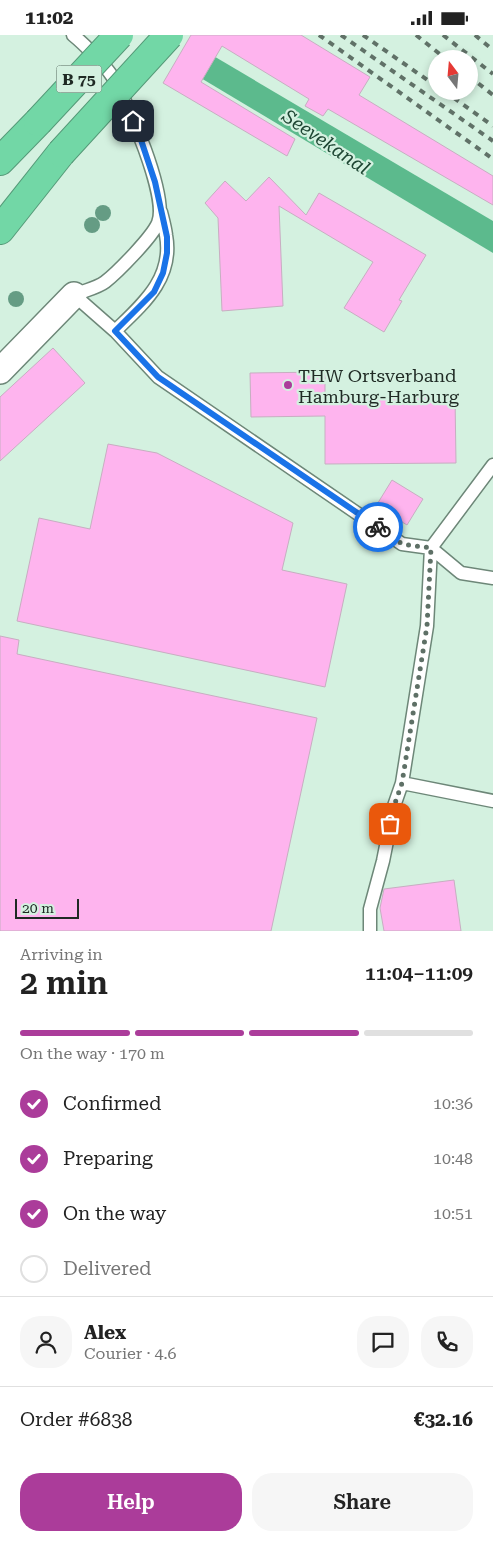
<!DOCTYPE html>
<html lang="en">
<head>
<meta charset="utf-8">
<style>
	body { margin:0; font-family:"Roboto Serif",serif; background:#f6f6f6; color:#222; height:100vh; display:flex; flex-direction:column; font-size:19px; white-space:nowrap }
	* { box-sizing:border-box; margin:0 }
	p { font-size:16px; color:#767676 }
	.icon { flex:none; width:28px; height:28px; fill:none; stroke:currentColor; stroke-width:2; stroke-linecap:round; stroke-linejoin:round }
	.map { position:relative; height:896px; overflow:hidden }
	.drawer { display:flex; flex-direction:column; background:#fff; flex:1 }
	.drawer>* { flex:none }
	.needle { width:32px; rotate:344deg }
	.buttons { position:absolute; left:428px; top:15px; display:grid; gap:10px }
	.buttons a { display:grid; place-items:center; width:50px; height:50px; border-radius:50%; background:#fff; box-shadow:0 2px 8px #0003; font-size:25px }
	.scale { position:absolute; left:15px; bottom:12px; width:64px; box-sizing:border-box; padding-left:5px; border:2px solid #1f2a24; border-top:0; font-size:14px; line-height:18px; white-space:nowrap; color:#1f2a24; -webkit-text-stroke:4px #d4f1e0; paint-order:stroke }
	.pin { position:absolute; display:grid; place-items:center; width:42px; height:42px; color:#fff; margin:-21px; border-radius:10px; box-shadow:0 2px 8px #0006 }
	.courier { position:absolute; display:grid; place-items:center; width:50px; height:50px; margin:-25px; border:4px solid #1a73e8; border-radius:50%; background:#fff; color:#222; box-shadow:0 1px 6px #0007 }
	.head em { font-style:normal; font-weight:600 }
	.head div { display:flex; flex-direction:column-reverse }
	.head { display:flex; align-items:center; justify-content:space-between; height:85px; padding:0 20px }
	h1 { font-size:32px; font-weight:600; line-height:38px }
	.bar { display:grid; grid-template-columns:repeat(4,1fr); gap:8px 5px; align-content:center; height:60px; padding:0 20px }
	.bar i { height:6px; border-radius:4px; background:#e0e0e0 }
	.bar .on { background:#ab3c9a }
	.bar p { grid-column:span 4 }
	.line { display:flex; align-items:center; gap:12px; padding:0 20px; border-top:1px solid #e0e0e0 }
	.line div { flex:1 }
	.round { display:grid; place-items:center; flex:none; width:52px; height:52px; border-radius:20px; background:#f6f6f6 }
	ol { padding:0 20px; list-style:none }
	li { display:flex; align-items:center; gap:15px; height:55px }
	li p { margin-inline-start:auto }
	li .icon { padding:5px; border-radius:50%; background:#ab3c9a; color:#fff; stroke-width:4 }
	li:last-child { color:#767676 }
	li i { width:28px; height:28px; border:2px solid #e0e0e0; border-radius:50% }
	.button { display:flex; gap:10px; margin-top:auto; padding:10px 20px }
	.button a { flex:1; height:58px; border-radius:20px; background:#ab3c9a; color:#fff; font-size:20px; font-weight:600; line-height:58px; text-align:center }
	.button a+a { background:#f6f6f6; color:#222 }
	.status { display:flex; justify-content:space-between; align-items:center; height:35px; padding:0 25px; background:#fff; direction:ltr }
	.status svg { height:14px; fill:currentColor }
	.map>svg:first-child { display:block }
	.water { fill:#5cba8d }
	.pier { fill:#d4f1e0 }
	.building { fill:#feb4ee; stroke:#c7aec1 }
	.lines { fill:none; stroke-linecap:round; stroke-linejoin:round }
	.lane-casing { stroke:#6d8778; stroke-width:15 }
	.street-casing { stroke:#6d8778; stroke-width:28 }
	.highway-casing { stroke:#559a78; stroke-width:30 }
	.lane { stroke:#fff; stroke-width:12 }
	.street { stroke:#fff; stroke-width:25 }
	.highway { stroke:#72d7a6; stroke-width:28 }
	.rail { stroke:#607167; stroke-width:4; stroke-dasharray:6 6; stroke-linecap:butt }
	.highway-bridge-casing { stroke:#559a78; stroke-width:30; stroke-linecap:butt }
	.highway-bridge { stroke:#72d7a6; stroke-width:28 }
	.tree { fill:#659c84 }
	.done { stroke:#5e7066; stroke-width:5; stroke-dasharray:0 9 }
	.route { stroke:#1a73e8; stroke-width:6 }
	.poi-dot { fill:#ab3c9a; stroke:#d4f1e0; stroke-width:2 }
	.labels { text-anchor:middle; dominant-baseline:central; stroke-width:4.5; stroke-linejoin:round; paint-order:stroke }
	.shield { fill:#d4f1e0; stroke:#55665c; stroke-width:1 }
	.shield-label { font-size:16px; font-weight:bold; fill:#1f2a24 }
	.poi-label { font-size:18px; fill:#1f2a24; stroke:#d4f1e0; text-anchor:start }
	.water-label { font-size:19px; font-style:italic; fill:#1d4532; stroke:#d4f1e0 }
</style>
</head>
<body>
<div class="status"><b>11:02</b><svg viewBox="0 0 49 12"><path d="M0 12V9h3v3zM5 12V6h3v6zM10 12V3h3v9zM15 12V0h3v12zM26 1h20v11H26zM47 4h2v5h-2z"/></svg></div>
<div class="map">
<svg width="493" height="896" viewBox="0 0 493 896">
	<rect width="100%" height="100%" fill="#d4f1e0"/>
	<path class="water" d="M129 0H178L493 186V218Z"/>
	<path class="pier" d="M127 0H182L204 13 184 35Z"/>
	<path class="building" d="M191 0H301L370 42 359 60 493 141V170L328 74 323 81 305 71 309 64 222 11 201 47 295 104 287 121 163 48Z
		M269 142 306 180 319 158 426 220 399 265 402 266 384 297 344 273 373 227 279 171 283 271 222 276 218 183 205 168 225 146 246 166Z
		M53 313 85 348 0 426V362Z
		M325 337V362L455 361 456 428 325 429V381L251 382 250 338Z
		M108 409 157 418 293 488 282 535 347 549 325 652 17 586 39 483 90 494Z
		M392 445 423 464 407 490 376 471Z
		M0 601 19 605 17 619 317 683 271 896H0Z
		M454 845 461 896H384L380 873 384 854Z"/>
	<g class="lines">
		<g class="lane-casing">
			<path id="lane" d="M73 0C84 9 104 29 112 41 127 66 169 162 158 188 152 202 118 237 105 247 97 253 83 256 74 260L115 296 158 342 402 509 431 513 493 430
				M115 296C143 269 174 243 166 200 165 192 163 185 161 177
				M431 513 427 591 402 748 493 766
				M431 513 461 538 493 543
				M370 896V874L383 826 394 771 402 748"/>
		</g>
		<g class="street-casing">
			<path id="street" d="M0 336 74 260"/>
		</g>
		<g class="highway-casing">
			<path id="highway" d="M0 126 38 87
				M0 195 61 118"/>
		</g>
		<use href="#lane" class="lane"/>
		<use href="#street" class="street"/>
		<use href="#highway" class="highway"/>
		<path class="rail" d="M319 0 493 124
			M341 0 493 106
			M363 0 436 51
			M416 0 446 24
			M443 0 493 39
			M475 0 493 15
			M469 41 493 60
			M444 56 493 91"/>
		<g class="highway-bridge-casing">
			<path id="highway-bridge" d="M38 87 119 0
				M61 118 169 0"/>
		</g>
		<use href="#highway-bridge" class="highway-bridge"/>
	</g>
	<g class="tree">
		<circle cx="103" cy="178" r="8"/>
		<circle cx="92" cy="190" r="8"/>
		<circle cx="16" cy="264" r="8"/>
	</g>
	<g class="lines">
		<path class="done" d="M378 492 402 509 431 513 427 591 402 748 394 771 390 789"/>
		<path class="route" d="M133 86 140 102 155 147 167 202V218L163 238 154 257 115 296 158 342 378 492"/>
	</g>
	<circle class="poi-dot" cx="288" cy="350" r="5"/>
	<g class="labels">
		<rect class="shield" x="56.5" y="30.5" width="45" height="27" rx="4"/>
		<g class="shield-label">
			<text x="79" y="44">B 75</text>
		</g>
		<g class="poi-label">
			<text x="298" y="340">THW Ortsverband<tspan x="298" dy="21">Hamburg-Harburg</tspan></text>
		</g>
		<g class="water-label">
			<text transform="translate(326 107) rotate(34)">Seevekanal</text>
		</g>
	</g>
</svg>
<div class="buttons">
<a><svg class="needle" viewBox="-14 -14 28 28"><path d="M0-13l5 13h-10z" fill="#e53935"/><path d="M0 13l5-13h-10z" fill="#767676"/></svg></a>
</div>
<div class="scale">20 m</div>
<div class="pin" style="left:390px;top:789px;background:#ea580c"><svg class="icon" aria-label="bag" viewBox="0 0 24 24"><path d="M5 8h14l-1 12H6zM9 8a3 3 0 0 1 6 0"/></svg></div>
<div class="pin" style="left:133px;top:86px;background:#1f2937"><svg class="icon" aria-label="home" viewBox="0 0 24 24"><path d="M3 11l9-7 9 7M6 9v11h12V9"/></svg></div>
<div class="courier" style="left:378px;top:492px"><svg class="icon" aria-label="bike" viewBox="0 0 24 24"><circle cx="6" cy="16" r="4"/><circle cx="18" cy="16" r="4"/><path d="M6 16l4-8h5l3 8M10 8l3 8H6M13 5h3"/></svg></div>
</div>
<section class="drawer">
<div class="head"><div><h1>2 min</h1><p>Arriving in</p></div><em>11:04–11:09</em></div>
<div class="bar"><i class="on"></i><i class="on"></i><i class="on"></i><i></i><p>On the way · 170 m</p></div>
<ol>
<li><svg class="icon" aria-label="check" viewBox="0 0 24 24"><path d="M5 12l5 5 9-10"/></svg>Confirmed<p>10:36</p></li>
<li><svg class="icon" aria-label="check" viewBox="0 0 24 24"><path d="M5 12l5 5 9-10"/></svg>Preparing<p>10:48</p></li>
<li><svg class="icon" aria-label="check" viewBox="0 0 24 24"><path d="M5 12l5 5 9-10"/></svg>On the way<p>10:51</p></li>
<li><i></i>Delivered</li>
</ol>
<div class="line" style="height:90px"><a class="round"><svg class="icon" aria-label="person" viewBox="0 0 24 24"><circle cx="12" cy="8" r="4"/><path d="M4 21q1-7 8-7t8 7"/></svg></a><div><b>Alex</b><p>Courier · 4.6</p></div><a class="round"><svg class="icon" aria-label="chat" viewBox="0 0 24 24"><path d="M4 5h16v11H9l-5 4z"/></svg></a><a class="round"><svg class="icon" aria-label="phone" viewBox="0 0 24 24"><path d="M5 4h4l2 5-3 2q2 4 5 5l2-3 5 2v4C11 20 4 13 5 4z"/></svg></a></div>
<div class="line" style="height:65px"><div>Order #6838</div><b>€32.16</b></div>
<div class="button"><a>Help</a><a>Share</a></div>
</section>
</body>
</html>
